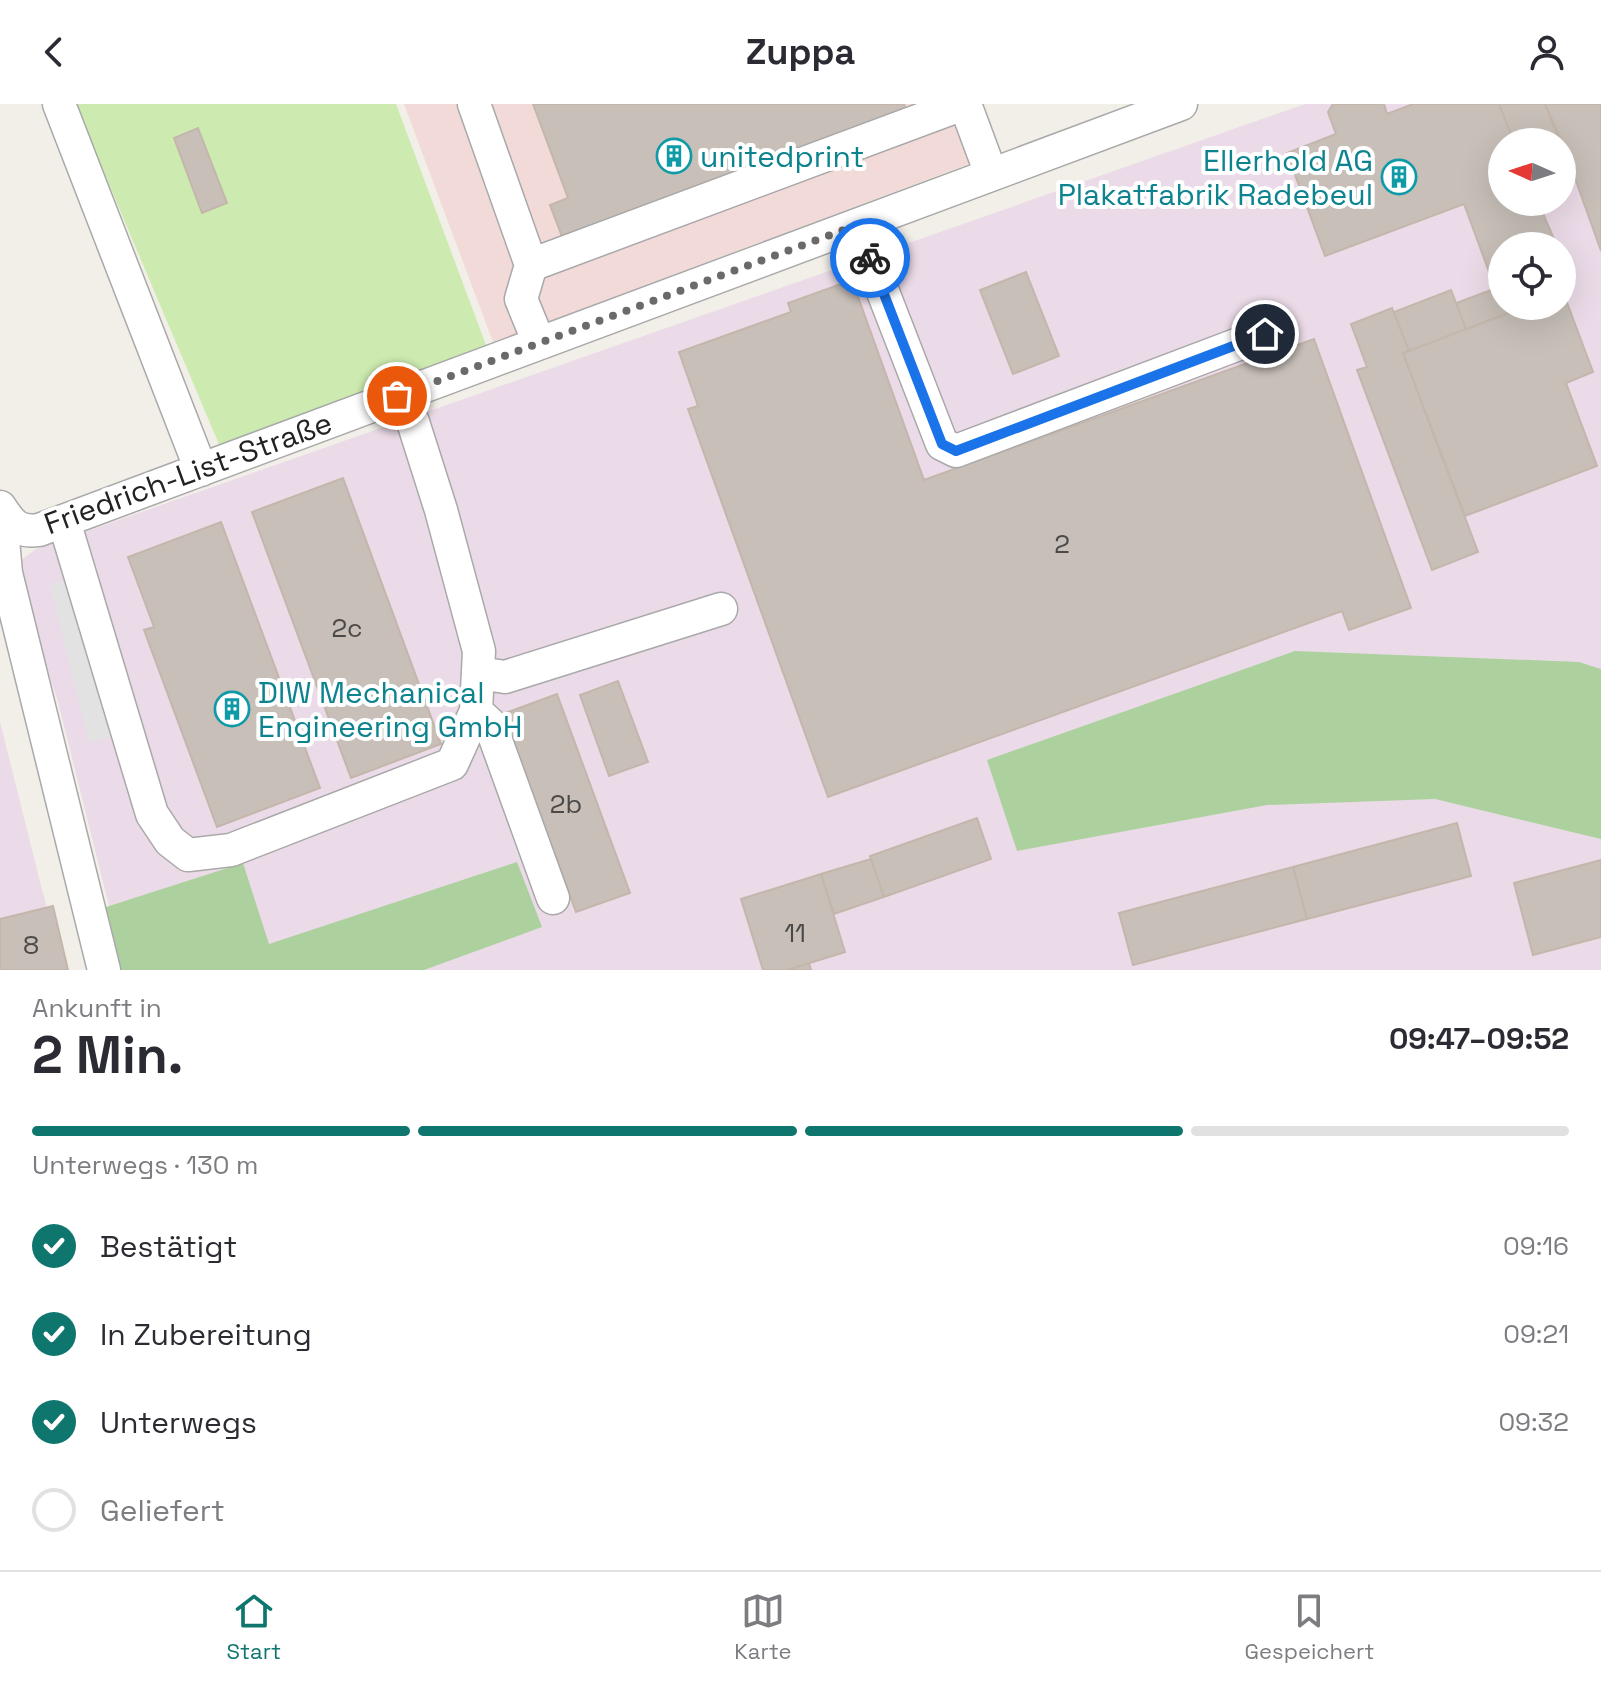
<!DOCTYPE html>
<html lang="de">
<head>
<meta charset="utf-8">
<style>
	body { margin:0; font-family:"Space Grotesk",sans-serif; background:#f2f2f3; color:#2b2b33; height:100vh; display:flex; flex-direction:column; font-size:30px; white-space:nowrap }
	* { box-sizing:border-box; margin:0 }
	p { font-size:26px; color:#7c7c81 }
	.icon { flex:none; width:44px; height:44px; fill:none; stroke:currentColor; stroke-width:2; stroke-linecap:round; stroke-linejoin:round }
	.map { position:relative; height:866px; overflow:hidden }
	.sheet { display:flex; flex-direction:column; background:#fff; flex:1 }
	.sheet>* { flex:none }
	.needle { width:52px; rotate:273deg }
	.tools { position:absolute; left:1488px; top:24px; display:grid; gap:16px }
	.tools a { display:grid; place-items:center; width:88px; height:88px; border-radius:50%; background:#fff; box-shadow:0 8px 32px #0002; font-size:40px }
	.pin { position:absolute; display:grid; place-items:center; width:68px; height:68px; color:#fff; margin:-34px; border:4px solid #fff; border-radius:50%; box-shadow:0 2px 8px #0007 }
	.courier { position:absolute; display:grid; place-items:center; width:80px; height:80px; margin:-40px; border:6px solid #1a73e8; border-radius:50%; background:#fff; color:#222; box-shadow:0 2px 10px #0007 }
	.overview em { font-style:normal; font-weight:600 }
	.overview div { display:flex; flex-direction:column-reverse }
	.overview { display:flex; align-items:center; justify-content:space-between; height:136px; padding:0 32px }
	h1 { font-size:52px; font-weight:600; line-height:60px }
	.bar { display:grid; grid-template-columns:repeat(4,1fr); gap:12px 8px; align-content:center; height:96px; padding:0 32px }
	.bar i { height:10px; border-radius:6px; background:#e1e1e2 }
	.bar .active { background:#0f766e }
	.bar p { grid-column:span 4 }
	ol { padding:0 32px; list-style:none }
	li { display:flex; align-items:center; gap:24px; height:88px }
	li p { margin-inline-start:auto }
	li .icon { padding:8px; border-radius:50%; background:#0f766e; color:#fff; stroke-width:4 }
	li:last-child { color:#7c7c81 }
	li i { width:44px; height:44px; border:4px solid #e1e1e2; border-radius:50% }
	header { display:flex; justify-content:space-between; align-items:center; height:104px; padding:0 32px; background:#fff; font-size:36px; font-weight:600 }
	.menu { display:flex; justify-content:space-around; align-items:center; height:112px; border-top:2px solid #e1e1e2; background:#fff; font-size:22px; color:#7c7c81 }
	.menu a { display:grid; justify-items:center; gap:4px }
	.menu .active { color:#0f766e }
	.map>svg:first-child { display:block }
	.commercial { fill:#f2dad9 }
	.industrial { fill:#ebdbe8; fill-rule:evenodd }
	.grass { fill:#cdebb0 }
	.forest { fill:#add19e }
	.parking { fill:#e2e2e2 }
	.building { fill:#c7bfb8; stroke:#c4b6ab; stroke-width:2 }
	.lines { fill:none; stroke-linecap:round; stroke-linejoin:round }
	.minor-casing { stroke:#a9a9a9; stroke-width:35 }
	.minor { stroke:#fff; stroke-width:32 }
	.done { stroke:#6b6a68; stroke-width:8; stroke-dasharray:0 14.4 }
	.route { stroke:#1a73e8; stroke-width:10 }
	.labels { text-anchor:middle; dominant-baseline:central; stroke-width:8; stroke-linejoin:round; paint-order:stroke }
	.number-label { font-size:26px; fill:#4b4948 }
	.culture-label { font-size:30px; fill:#0d838f; stroke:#fff; text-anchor:start }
	.street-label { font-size:30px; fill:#222; stroke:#fff }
</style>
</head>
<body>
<header><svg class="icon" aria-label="back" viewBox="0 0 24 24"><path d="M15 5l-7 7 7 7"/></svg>Zuppa<svg class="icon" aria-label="person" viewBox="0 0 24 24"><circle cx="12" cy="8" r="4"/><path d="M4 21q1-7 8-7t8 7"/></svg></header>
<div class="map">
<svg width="1601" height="866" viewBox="0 0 1601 866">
	<rect width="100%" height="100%" fill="#f2efe9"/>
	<path class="commercial" d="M404 0H947L969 60 493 238Z"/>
	<path class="industrial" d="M1305 0H1601V866H125L57 594 11 464 36 445ZM1502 38H1562V98H1502ZM1502 142H1562V202H1502Z
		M0 618 40 778 64 866H0Z"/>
	<path class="grass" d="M75 0H396L486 241 221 345Z"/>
	<path class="forest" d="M1295 547 1579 558 1601 565V735L1435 695 1267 701 1017 747 987 656Z
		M517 758 542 823 424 866H118L103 804 243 759 269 840Z"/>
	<path class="parking" d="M82 473 128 628 89 638 50 481Z"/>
	<path class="building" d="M533 0H904L908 10 564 138 550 101 568 94Z
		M1333 0H1384L1387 10 1413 0H1499L1514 38H1502V98H1538L1557 142H1502V182L1495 184 1464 100 1325 152 1287 49 1336 30 1328 8Z
		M1499 0H1545L1560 38H1514Z
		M1545 0H1601V147L1562 38Z
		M198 24 227 99 202 109 174 34Z
		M1562 44 1570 65 1562 69Z
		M1562 164 1570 186 1562 189Z
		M1026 168 1059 252 1013 270 980 186Z
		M852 176 924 376 1314 235 1411 504 1349 526 1342 507 828 693 688 305 698 302 679 248 791 208 788 199Z
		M1502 182V202H1527L1466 225 1456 199Z
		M1451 186 1466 225 1409 247 1394 208Z
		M1563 188 1593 268 1566 279 1597 362 1465 412 1403 249 1527 202H1562Z
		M1392 204 1409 247 1403 249 1478 448 1432 466 1357 266 1367 263 1351 220Z
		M343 374 441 640 351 674 252 408Z
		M221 418 320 684 217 723 144 526 154 523 128 453Z
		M618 577 648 658 609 672 580 591Z
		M557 590 630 789 576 808 503 610Z
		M977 714 991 755 884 793 870 752Z
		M1457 719 1471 772 1307 815 1293 763Z
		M871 755 884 793 834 810 821 770Z
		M1601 756V833L1533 851 1514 779Z
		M1293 763 1307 815 1133 861 1119 809Z
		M821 770 845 848 787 866H763L741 795Z
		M53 802 68 866H0V815Z
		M809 859 811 866H787Z"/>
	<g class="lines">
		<g class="minor-casing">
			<path id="minor" d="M59 0 201 366
				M474 0 531 161
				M965 0 991 70
				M857 121 942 340 956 347 1265 230
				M539 239 521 195 531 161 963 0
				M0 403C11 420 18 429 39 426L1181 0
				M8 415 3 436 6 469 104 866
				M64 417 152 710 170 737 188 751 231 746 452 660 476 607 479 547 441 406 413 318 397 292
				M479 569 505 573 721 505
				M476 607 490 620 553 794"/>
		</g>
		<use href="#minor" class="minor"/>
	</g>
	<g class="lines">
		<path class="done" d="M397 292 857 121 870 154"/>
		<path class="route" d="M870 154 942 340 956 347 1265 230"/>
	</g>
	<defs>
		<g id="building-ring" transform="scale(1.8)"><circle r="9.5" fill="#fff" stroke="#0f9aa8" stroke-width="1.5"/><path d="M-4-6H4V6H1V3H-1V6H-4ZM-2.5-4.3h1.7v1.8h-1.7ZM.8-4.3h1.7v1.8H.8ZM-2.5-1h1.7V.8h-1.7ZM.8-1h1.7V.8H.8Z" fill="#0f9aa8"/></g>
	</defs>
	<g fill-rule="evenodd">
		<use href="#building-ring" x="674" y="52"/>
		<use href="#building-ring" x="1399" y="73"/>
		<use href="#building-ring" x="232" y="605"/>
	</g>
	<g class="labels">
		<g class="number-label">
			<text x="1062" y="440">2</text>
			<text x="347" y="524">2c</text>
			<text x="566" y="700">2b</text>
			<text x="795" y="829">11</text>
			<text x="31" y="841">8</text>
		</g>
		<g class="culture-label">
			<text x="700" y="52">unitedprint</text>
			<text x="1373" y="56" text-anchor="end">Ellerhold AG<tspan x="1373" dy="34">Plakatfabrik Radebeul</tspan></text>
			<text x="258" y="588">DIW Mechanical<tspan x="258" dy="34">Engineering GmbH</tspan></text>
		</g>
		<g class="street-label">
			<text transform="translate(188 369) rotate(-20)">Friedrich-List-Straße</text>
		</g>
	</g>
</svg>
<div class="tools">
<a><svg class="needle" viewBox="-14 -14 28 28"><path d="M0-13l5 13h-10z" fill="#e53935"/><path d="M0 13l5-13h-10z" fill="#7c7c81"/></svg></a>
<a><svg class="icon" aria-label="locate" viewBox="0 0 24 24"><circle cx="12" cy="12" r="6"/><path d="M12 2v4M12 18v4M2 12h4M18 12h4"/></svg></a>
</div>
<div class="pin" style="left:397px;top:292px;background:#ea580c"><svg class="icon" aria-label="bag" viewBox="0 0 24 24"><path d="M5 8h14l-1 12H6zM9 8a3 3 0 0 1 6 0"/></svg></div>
<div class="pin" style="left:1265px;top:230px;background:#1f2937"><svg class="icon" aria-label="home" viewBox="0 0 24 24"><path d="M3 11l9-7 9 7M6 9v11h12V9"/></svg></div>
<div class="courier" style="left:870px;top:154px"><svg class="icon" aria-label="bike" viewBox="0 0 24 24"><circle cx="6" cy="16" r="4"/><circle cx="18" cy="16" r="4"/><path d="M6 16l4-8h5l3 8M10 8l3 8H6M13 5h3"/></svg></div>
</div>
<section class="sheet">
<div class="overview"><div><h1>2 Min.</h1><p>Ankunft in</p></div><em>09:47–09:52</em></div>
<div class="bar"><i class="active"></i><i class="active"></i><i class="active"></i><i></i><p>Unterwegs · 130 m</p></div>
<ol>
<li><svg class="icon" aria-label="check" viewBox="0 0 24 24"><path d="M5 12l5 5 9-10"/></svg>Bestätigt<p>09:16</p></li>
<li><svg class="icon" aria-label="check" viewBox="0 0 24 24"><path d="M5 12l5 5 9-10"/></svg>In Zubereitung<p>09:21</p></li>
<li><svg class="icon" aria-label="check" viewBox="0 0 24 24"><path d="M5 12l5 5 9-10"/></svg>Unterwegs<p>09:32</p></li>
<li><i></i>Geliefert</li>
</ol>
</section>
<nav class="menu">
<a class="active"><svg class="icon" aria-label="home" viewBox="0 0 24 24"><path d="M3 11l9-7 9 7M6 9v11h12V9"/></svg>Start</a>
<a><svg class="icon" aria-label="map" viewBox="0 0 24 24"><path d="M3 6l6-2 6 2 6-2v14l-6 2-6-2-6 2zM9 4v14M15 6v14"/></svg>Karte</a>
<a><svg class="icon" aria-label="saved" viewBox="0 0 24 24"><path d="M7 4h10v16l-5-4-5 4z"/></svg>Gespeichert</a>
</nav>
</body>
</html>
